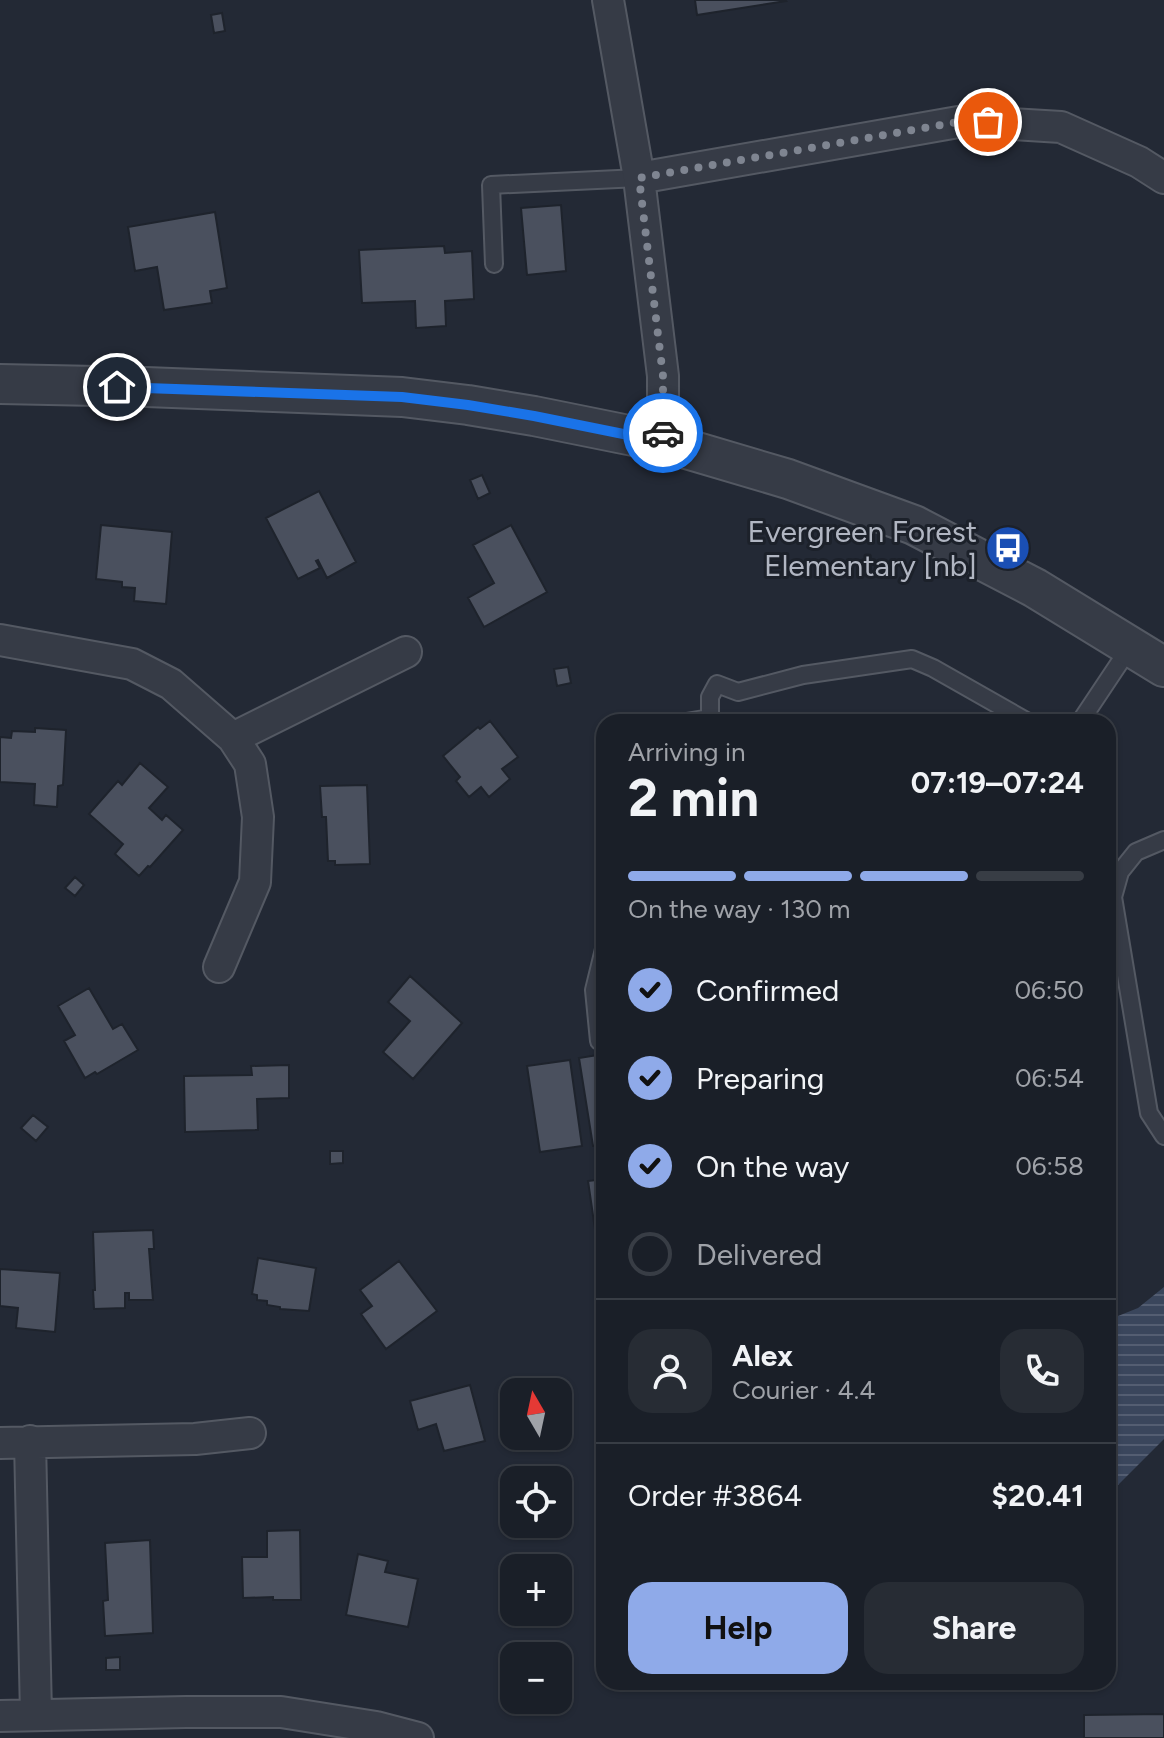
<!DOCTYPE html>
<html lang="en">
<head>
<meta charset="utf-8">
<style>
	body { margin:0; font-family:Figtree,sans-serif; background:#272c34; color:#f1f3f6; height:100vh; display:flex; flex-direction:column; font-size:30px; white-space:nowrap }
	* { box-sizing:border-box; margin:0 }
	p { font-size:26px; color:#9fa2a8 }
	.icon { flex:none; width:44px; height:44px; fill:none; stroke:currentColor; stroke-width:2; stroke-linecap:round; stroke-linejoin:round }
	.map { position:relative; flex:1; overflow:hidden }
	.side { position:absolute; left:596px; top:714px; width:520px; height:976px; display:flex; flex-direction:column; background:#1a1f28; border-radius:24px; box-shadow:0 2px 6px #0004,0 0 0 2px #383d45 }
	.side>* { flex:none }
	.needle { width:52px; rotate:351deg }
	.buttons { position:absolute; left:500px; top:1378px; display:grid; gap:16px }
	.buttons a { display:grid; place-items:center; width:72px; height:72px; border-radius:16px; background:#1a1f28; box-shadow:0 2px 6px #0004,0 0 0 2px #383d45; font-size:40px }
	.pin { position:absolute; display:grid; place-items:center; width:68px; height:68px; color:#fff; margin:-34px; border:4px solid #fff; border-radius:50%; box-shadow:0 2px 8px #0007 }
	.courier { position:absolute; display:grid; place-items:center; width:80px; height:80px; margin:-40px; border:6px solid #1a73e8; border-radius:50%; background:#fff; color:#222; box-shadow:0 2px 10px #0007 }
	.summary em { font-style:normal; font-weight:700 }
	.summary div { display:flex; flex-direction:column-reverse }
	.summary { display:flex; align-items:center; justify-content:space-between; height:136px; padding:0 32px }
	h1 { font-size:52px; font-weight:700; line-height:60px }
	.bar { display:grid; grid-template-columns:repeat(4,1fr); gap:12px 8px; align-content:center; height:96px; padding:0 32px }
	.bar i { height:10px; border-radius:6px; background:#383d45 }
	.bar .selected { background:#8faae9 }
	.bar p { grid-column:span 4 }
	.line { display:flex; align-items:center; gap:20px; padding:0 32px; border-top:2px solid #383d45 }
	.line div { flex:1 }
	.round { display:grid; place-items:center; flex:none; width:84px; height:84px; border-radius:24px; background:#272c34 }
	ol { padding:0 32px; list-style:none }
	li { display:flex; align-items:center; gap:24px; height:88px }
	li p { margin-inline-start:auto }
	li .icon { padding:8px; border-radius:50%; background:#8faae9; color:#111; stroke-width:4 }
	li:last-child { color:#9fa2a8 }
	li i { width:44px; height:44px; border:4px solid #383d45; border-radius:50% }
	.primary-button { display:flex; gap:16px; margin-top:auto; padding:16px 32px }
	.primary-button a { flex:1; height:92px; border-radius:24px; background:#8faae9; color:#111; font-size:32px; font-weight:700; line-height:92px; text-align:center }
	.primary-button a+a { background:#272c34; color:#f1f3f6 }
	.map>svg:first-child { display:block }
	.water { fill:url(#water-rules) }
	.building { fill:#4a505e; stroke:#1e232c; stroke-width:2 }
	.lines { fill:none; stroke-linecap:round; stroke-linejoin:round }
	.service-casing { stroke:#545963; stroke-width:20 }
	.minor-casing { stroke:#545963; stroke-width:34 }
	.tertiary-casing { stroke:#545963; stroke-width:42 }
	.service { stroke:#363b46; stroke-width:16 }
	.minor { stroke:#363b46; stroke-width:30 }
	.tertiary { stroke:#363b46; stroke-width:38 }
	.done { stroke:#7f8591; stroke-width:8; stroke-dasharray:0 14.4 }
	.route { stroke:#1a73e8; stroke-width:10 }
	.labels { text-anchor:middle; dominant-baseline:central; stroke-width:6; stroke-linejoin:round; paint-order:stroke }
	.poi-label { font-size:30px; fill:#b1b6c2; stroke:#1c212a; text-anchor:end }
</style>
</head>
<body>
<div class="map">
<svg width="1164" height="1738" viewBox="0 0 1164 1738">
	<defs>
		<pattern id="water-rules" width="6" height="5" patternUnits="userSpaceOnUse" patternTransform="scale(2)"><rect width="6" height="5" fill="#3a465c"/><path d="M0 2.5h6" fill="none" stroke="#545e72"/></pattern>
	</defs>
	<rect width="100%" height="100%" fill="#232935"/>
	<path class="water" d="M1164 1287V1439L1108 1495V1320L1138 1308Z"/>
	<path class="building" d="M695 0H785L786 1 697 15Z
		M222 13 225 31 214 33 211 15Z
		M561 205 566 271 527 275 521 208Z
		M215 212 227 288 210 291 212 303 164 310 157 267 135 271 128 227Z
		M444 246 445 253 472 251 474 299 445 301 446 326 416 328 415 301 362 303 359 250Z
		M482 475 490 493 478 499 470 480Z
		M319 491 356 562 327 578 318 560 316 561 320 568 298 579 266 518Z
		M101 525 172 532 166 604 134 601 135 588 122 587V582L96 579Z
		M511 525 547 592 484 627 468 598 494 583 473 545Z
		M568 667 571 683 557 686 554 669Z
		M490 721 518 757 502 769 510 779 489 797 481 787 469 797 456 781 460 777 443 756 478 727 480 729Z
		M35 728 66 730 63 785 58 786 57 807 34 805 35 784 0 782V737L11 738 12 731 35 732Z
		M140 763 168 787 149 808 162 820 166 815 183 830 150 867 148 866 139 876 115 854 123 844 89 814 118 781 122 785Z
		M367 785 370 864 335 865V861H328L326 817H322L320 786Z
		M75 877 84 885 75 896 65 888Z
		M410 976 462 1023 413 1079 383 1052 410 1021 388 1002Z
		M89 988 113 1029 122 1024 138 1050 97 1074 95 1072 85 1078 64 1041 75 1035 58 1006Z
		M604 1054V1145L593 1146 579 1058Z
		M570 1060 582 1146 540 1152 527 1066Z
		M289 1065V1098L257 1099 258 1130 185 1132 184 1076 252 1075 251 1066Z
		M33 1115 48 1127 36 1141 21 1128Z
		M330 1151H343V1163L330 1164Z
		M604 1179V1291L588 1181Z
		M153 1230 154 1249H149L153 1300H129V1293H125V1308L94 1309 93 1290H95L93 1232Z
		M258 1258 316 1268 309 1311 280 1309V1307L267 1305V1301L257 1300V1295L252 1294Z
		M399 1261 437 1311 386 1349 361 1314 372 1306 360 1290Z
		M0 1269 60 1273 55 1332 16 1328 18 1308 0 1306Z
		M470 1385 485 1441 444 1451 436 1424 418 1430 410 1401Z
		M300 1530 301 1600H273V1597L243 1598 242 1557H267V1531Z
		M150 1540 153 1633 105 1636 103 1601 108 1600 105 1543Z
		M358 1554 388 1561 385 1572 418 1579 408 1627 346 1615Z
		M120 1657V1670H106V1658Z
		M1164 1714V1738H1084V1715Z"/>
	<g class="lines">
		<g class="service-casing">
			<path id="service" d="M494 264 491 185 639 178
				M686 722 710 718
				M710 722V697L717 684 738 692 803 675 912 659 933 668 1028 722
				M1080 722 1130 647
				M1164 840 1136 852 1120 872 1113 897 1149 1113 1164 1136
				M599 1041 594 990 604 949"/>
		</g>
		<g class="minor-casing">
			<path id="minor" d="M608 0 639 178 663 376V442
				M639 178 964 121 1061 127 1139 162 1164 178
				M0 640 132 664 171 684 233 738 250 764 258 817 255 882 219 967
				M233 738 406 652
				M30 1441 36 1715
				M0 1443 195 1439 250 1433
				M0 1716 186 1712H281L376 1727 418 1738"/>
		</g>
		<g class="tertiary-casing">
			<path id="tertiary" d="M0 384 146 387 402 397 468 405 534 416 663 442 788 479 914 525 1035 588 1164 667"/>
		</g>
		<use href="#service" class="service"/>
		<use href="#minor" class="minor"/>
		<use href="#tertiary" class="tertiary"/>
	</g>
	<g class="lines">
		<path class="done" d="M663 433V376L639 178 964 121 988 122"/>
		<path class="route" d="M117 387 402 397 468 405 534 416 663 442V433"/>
	</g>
	<defs>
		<g id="bus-disc" transform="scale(2.3)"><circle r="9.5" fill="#1a4fb4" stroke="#1c212a"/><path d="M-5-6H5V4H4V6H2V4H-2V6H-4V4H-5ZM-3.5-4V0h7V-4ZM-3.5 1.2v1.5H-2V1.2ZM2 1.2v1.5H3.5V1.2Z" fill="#fff"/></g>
	</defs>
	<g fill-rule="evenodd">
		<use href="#bus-disc" x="1008" y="548"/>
	</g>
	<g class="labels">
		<g class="poi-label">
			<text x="977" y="531">Evergreen Forest<tspan x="977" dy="34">Elementary [nb]</tspan></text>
		</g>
	</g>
</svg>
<div class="buttons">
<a><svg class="needle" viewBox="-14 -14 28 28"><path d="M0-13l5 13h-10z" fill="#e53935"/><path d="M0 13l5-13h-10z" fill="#9fa2a8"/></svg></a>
<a><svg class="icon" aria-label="locate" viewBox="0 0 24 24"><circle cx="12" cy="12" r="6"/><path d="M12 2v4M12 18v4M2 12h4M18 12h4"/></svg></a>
<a>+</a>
<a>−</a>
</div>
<div class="pin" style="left:988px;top:122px;background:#ea580c"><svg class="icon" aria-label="bag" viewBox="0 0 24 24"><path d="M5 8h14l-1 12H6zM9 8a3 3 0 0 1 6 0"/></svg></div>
<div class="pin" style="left:117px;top:387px;background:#1f2937"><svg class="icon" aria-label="home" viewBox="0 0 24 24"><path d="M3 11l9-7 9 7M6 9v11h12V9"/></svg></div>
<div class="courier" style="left:663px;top:433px"><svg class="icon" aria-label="car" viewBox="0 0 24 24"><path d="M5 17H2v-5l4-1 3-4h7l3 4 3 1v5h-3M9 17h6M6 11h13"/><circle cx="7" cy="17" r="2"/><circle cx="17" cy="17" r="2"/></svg></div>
<section class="side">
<div class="summary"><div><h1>2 min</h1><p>Arriving in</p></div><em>07:19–07:24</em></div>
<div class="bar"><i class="selected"></i><i class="selected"></i><i class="selected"></i><i></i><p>On the way · 130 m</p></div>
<ol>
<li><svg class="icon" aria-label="check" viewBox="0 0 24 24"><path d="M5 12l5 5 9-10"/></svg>Confirmed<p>06:50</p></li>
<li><svg class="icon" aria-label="check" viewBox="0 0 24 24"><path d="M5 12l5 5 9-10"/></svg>Preparing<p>06:54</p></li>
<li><svg class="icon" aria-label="check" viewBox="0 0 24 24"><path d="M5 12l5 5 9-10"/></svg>On the way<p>06:58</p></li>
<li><i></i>Delivered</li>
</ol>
<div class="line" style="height:144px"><a class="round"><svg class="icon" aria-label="person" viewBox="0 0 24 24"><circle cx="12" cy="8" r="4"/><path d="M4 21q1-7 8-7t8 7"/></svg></a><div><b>Alex</b><p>Courier · 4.4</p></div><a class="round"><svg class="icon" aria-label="phone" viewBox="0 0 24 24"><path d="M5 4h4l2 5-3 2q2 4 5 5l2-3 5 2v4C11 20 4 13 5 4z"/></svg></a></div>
<div class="line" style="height:104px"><div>Order #3864</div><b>$20.41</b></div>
<div class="primary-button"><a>Help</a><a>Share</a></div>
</section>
</div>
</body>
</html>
